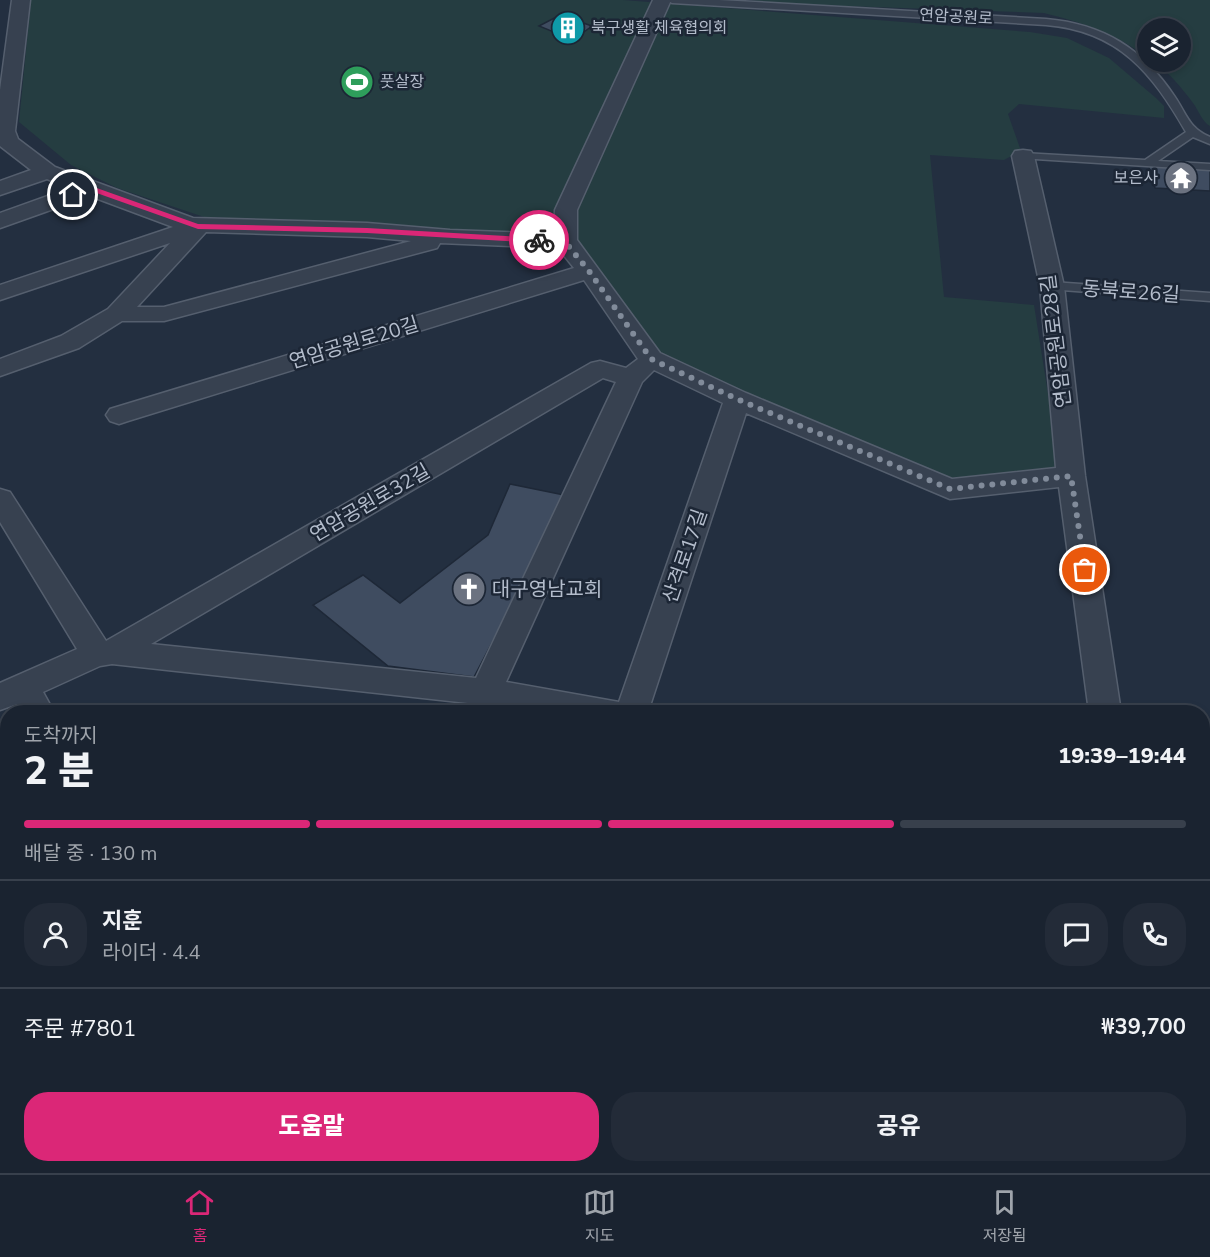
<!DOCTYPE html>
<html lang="ko">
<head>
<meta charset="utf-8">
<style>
	body { margin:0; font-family:"Nunito Sans","Noto Sans KR",sans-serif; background:#232b38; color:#f1f3f6; height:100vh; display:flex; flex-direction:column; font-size:22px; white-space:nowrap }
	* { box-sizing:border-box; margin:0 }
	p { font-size:20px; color:#9fa4ab }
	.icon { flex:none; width:33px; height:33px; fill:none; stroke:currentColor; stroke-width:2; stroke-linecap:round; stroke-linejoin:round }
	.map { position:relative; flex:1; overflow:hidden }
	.panel { position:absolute; left:0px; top:705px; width:1210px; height:468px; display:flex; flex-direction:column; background:#1a2330; border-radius:24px 24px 0 0; box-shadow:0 3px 9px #0003,0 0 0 2px #38404c }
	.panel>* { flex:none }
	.controls { position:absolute; left:1137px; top:18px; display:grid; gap:12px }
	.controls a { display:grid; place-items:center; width:54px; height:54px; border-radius:50%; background:#1a2330; box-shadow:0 3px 9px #0003,0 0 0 2px #38404c; font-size:30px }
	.pin { position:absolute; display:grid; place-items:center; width:51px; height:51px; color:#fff; margin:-26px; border:3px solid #fff; border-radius:50%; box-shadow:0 2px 6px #0007 }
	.courier { position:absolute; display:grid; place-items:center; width:60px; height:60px; margin:-30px; border:4px solid #db2777; border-radius:50%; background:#fff; color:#222; box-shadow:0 2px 8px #0007 }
	.summary em { font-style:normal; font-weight:800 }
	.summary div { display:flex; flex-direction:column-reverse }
	.summary { display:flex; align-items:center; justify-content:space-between; height:102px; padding:0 24px }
	h1 { font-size:39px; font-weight:800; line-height:45px }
	.bar { display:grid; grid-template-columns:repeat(4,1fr); gap:9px 6px; align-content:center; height:72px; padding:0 24px }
	.bar i { height:8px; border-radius:4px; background:#38404c }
	.bar .selected { background:#db2777 }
	.bar p { grid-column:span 4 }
	.line { display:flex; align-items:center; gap:15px; padding:0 24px; border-top:2px solid #38404c }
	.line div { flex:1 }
	.round { display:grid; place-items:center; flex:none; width:63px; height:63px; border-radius:24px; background:#232b38 }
	.action { display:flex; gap:12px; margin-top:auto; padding:12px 24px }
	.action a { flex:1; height:69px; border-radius:24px; background:#db2777; color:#fff; font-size:24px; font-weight:800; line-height:69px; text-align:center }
	.action a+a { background:#232b38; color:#f1f3f6 }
	.menu { display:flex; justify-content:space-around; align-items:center; height:84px; border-top:2px solid #38404c; background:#1a2330; font-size:16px; color:#9fa4ab }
	.menu a { display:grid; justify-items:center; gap:3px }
	.menu .selected { color:#db2777 }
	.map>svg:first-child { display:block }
	.green { fill:#253d41 }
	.building { fill:#3f4c60; stroke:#1e2837; stroke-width:1.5 }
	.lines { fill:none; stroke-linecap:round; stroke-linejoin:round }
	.lane-casing { stroke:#555f6e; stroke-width:3 }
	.street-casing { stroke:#555f6e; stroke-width:3 }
	.secondary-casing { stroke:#555f6e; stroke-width:3 }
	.lane { fill:#374150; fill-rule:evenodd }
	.street { fill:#374150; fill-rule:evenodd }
	.secondary { fill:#455063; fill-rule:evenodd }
	.route { fill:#db2777 }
	.done { stroke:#818b9a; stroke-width:6; stroke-dasharray:0 10.8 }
	.labels { text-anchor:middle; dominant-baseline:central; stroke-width:5; stroke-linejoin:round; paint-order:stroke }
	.far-street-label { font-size:16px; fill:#b3bccb; stroke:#1c2635 }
	.far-poi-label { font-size:16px; fill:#b3bccb; stroke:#1c2635; text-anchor:start }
	.street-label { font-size:20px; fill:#b3bccb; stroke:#1c2635 }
	.poi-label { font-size:20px; fill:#b3bccb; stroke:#1c2635; text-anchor:start }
</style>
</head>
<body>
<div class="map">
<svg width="1210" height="1173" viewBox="0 0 1210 1173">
	<rect width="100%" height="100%" fill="#232f40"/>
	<path class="green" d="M31 0H623L1030 32 1067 38 1109 58 1156 98 1164 106V118L1019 104 1008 114 1021 151 1004 160 930 155 944 297 1034 305 1060 470 948 481 743 395 659 355 576 241 382 225 204 217 117 188 71 165 19 122Z
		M749 0H1210V126C1202 122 1199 111 1193 103 1181 87 1170 73 1153 62H1180V28H1148L1147 57C1114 33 1084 23 1044 13L787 4Z"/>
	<path class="building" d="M560 15 592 26 573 40 539 26Z
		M1148 164 1210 168V191L1155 188Z
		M510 484 569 496 474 677 388 666 313 605 363 575 400 603 488 535Z"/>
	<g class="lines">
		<g class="lane-casing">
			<path id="lane" d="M667 0H719L1046 19C1104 24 1143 49 1175 97 1187 115 1189 128 1210 137V144L1193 137 1158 161 1210 164V170L1019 158 1018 156 1023 153 1145 160 1186 132C1152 73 1119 31 1046 25L672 3Z
				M1052 282 1210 293V301L1048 289 1046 286Z"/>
		</g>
		<g class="street-casing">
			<path id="street" d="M12 0H30L15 131 18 139 55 167 193 218 367 223 450 230 554 234 555 210 653 0H671L577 210V240L660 353 746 393 952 479 1056 468 1040 286 1012 156 1015 151 1023 150 1031 151 1034 156 1064 286 1085 476 1121 712H1089L1059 487 950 499 746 413 648 712H533L486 705 112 664 100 666 43 692 54 712H22L17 704 0 710V683L77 649 0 522V489L10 492 106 641 591 363 600 361 626 368 638 359 584 280 128 421 119 424 110 421 106 415 110 409 574 268 558 248 440 243 437 248 164 321H122L79 348 0 376V359L61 336 108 309 170 243 0 300V285L173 227 90 196 0 228V213L70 188 47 179 0 195V181L31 170 0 146V90ZM206 232 367 237 411 241 164 307H137ZM654 370 723 403 619 702 506 682 642 382ZM603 378 616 382 476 678 151 644Z
				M1203 759 1210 760V788L1203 787Z
				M1203 888 1210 889V921L1203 920Z
				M20 1166H62L60 1173H18Z
				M545 1166H587V1173H545Z"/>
		</g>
		<g class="secondary-casing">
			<path id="secondary" d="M0 954H8V992H0Z
				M1203 1097 1210 1098V1142L1203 1141Z"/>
		</g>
		<use href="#lane" class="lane"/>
		<use href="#street" class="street"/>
		<use href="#secondary" class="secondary"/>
	</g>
	<path class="route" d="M91 186 198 224 367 228 539 238 543 240 539 243 367 233 198 229 91 191 73 197 69 195Z"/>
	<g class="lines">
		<path class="done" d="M539 240 565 242 589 271 651 359 737 399 950 489 1071 476 1085 570"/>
	</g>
	<defs>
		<g id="building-disc" transform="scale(1.725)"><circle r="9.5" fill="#0f9aa8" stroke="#1c2635"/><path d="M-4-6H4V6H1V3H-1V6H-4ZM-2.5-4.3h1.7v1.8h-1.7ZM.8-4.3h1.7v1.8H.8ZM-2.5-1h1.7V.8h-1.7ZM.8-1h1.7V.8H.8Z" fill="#fff"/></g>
		<g id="stadium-disc" transform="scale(1.725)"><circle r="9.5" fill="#2e9e5b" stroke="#1c2635"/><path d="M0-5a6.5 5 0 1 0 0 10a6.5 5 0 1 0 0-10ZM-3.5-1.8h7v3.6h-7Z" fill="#fff"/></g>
		<g id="temple-disc" transform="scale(1.725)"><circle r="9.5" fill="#6b7280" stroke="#1c2635"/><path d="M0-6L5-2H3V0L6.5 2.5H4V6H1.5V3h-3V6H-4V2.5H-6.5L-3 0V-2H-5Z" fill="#fff"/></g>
		<g id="church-disc" transform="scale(1.725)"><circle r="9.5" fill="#6b7280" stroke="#1c2635"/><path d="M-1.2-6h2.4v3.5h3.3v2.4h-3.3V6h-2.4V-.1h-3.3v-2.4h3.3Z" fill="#fff"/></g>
	</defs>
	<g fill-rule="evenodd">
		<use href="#building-disc" x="568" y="28"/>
		<use href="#stadium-disc" x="357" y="82"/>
		<use href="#temple-disc" x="1181" y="178"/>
		<use href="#church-disc" x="469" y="589"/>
	</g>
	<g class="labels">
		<g class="far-street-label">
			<text transform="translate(956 17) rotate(3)">연암공원로</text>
		</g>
		<g class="far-poi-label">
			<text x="591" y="28">북구생활 체육협의회</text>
			<text x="380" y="82">풋살장</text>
			<text x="1158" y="178" text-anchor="end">보은사</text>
		</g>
		<g class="street-label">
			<text transform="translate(1131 292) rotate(4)">동북로26길</text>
			<text transform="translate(1056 341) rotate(-97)">연암공원로28길</text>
			<text transform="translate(354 343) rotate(-17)">연암공원로20길</text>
			<text transform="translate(370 503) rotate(-30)">연암공원로32길</text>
			<text transform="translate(685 556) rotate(-71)">산격로17길</text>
		</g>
		<g class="poi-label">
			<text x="492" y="589">대구영남교회</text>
		</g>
	</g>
</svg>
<div class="controls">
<a><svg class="icon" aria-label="layers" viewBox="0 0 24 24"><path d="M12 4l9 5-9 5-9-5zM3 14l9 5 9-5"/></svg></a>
</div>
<div class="pin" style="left:1085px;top:570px;background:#ea580c"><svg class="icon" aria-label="bag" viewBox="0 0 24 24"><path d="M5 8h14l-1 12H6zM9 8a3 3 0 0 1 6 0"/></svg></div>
<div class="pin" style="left:73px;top:195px;background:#1f2937"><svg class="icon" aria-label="home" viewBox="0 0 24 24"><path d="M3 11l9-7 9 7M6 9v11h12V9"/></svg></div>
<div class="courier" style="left:539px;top:240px"><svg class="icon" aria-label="bike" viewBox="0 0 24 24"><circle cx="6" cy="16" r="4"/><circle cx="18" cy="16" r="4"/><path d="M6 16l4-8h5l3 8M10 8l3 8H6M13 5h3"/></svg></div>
<section class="panel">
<div class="summary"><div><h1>2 분</h1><p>도착까지</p></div><em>19:39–19:44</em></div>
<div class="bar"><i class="selected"></i><i class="selected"></i><i class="selected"></i><i></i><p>배달 중 · 130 m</p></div>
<div class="line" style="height:108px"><a class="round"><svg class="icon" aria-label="person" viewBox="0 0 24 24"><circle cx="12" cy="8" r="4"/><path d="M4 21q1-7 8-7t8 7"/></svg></a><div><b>지훈</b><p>라이더 · 4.4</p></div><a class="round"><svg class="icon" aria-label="chat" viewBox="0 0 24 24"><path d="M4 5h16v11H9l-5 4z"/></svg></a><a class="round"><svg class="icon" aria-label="phone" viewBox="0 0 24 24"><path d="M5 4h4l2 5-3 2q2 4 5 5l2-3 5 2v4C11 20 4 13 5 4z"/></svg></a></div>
<div class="line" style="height:78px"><div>주문 #7801</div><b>₩39,700</b></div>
<div class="action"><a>도움말</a><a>공유</a></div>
</section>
</div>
<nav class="menu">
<a class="selected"><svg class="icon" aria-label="home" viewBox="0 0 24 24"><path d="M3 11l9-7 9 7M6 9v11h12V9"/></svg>홈</a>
<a><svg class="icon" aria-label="map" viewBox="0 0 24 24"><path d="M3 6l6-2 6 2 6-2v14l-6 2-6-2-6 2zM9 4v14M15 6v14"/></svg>지도</a>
<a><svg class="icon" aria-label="saved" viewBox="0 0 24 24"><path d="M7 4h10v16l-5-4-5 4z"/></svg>저장됨</a>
</nav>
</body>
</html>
